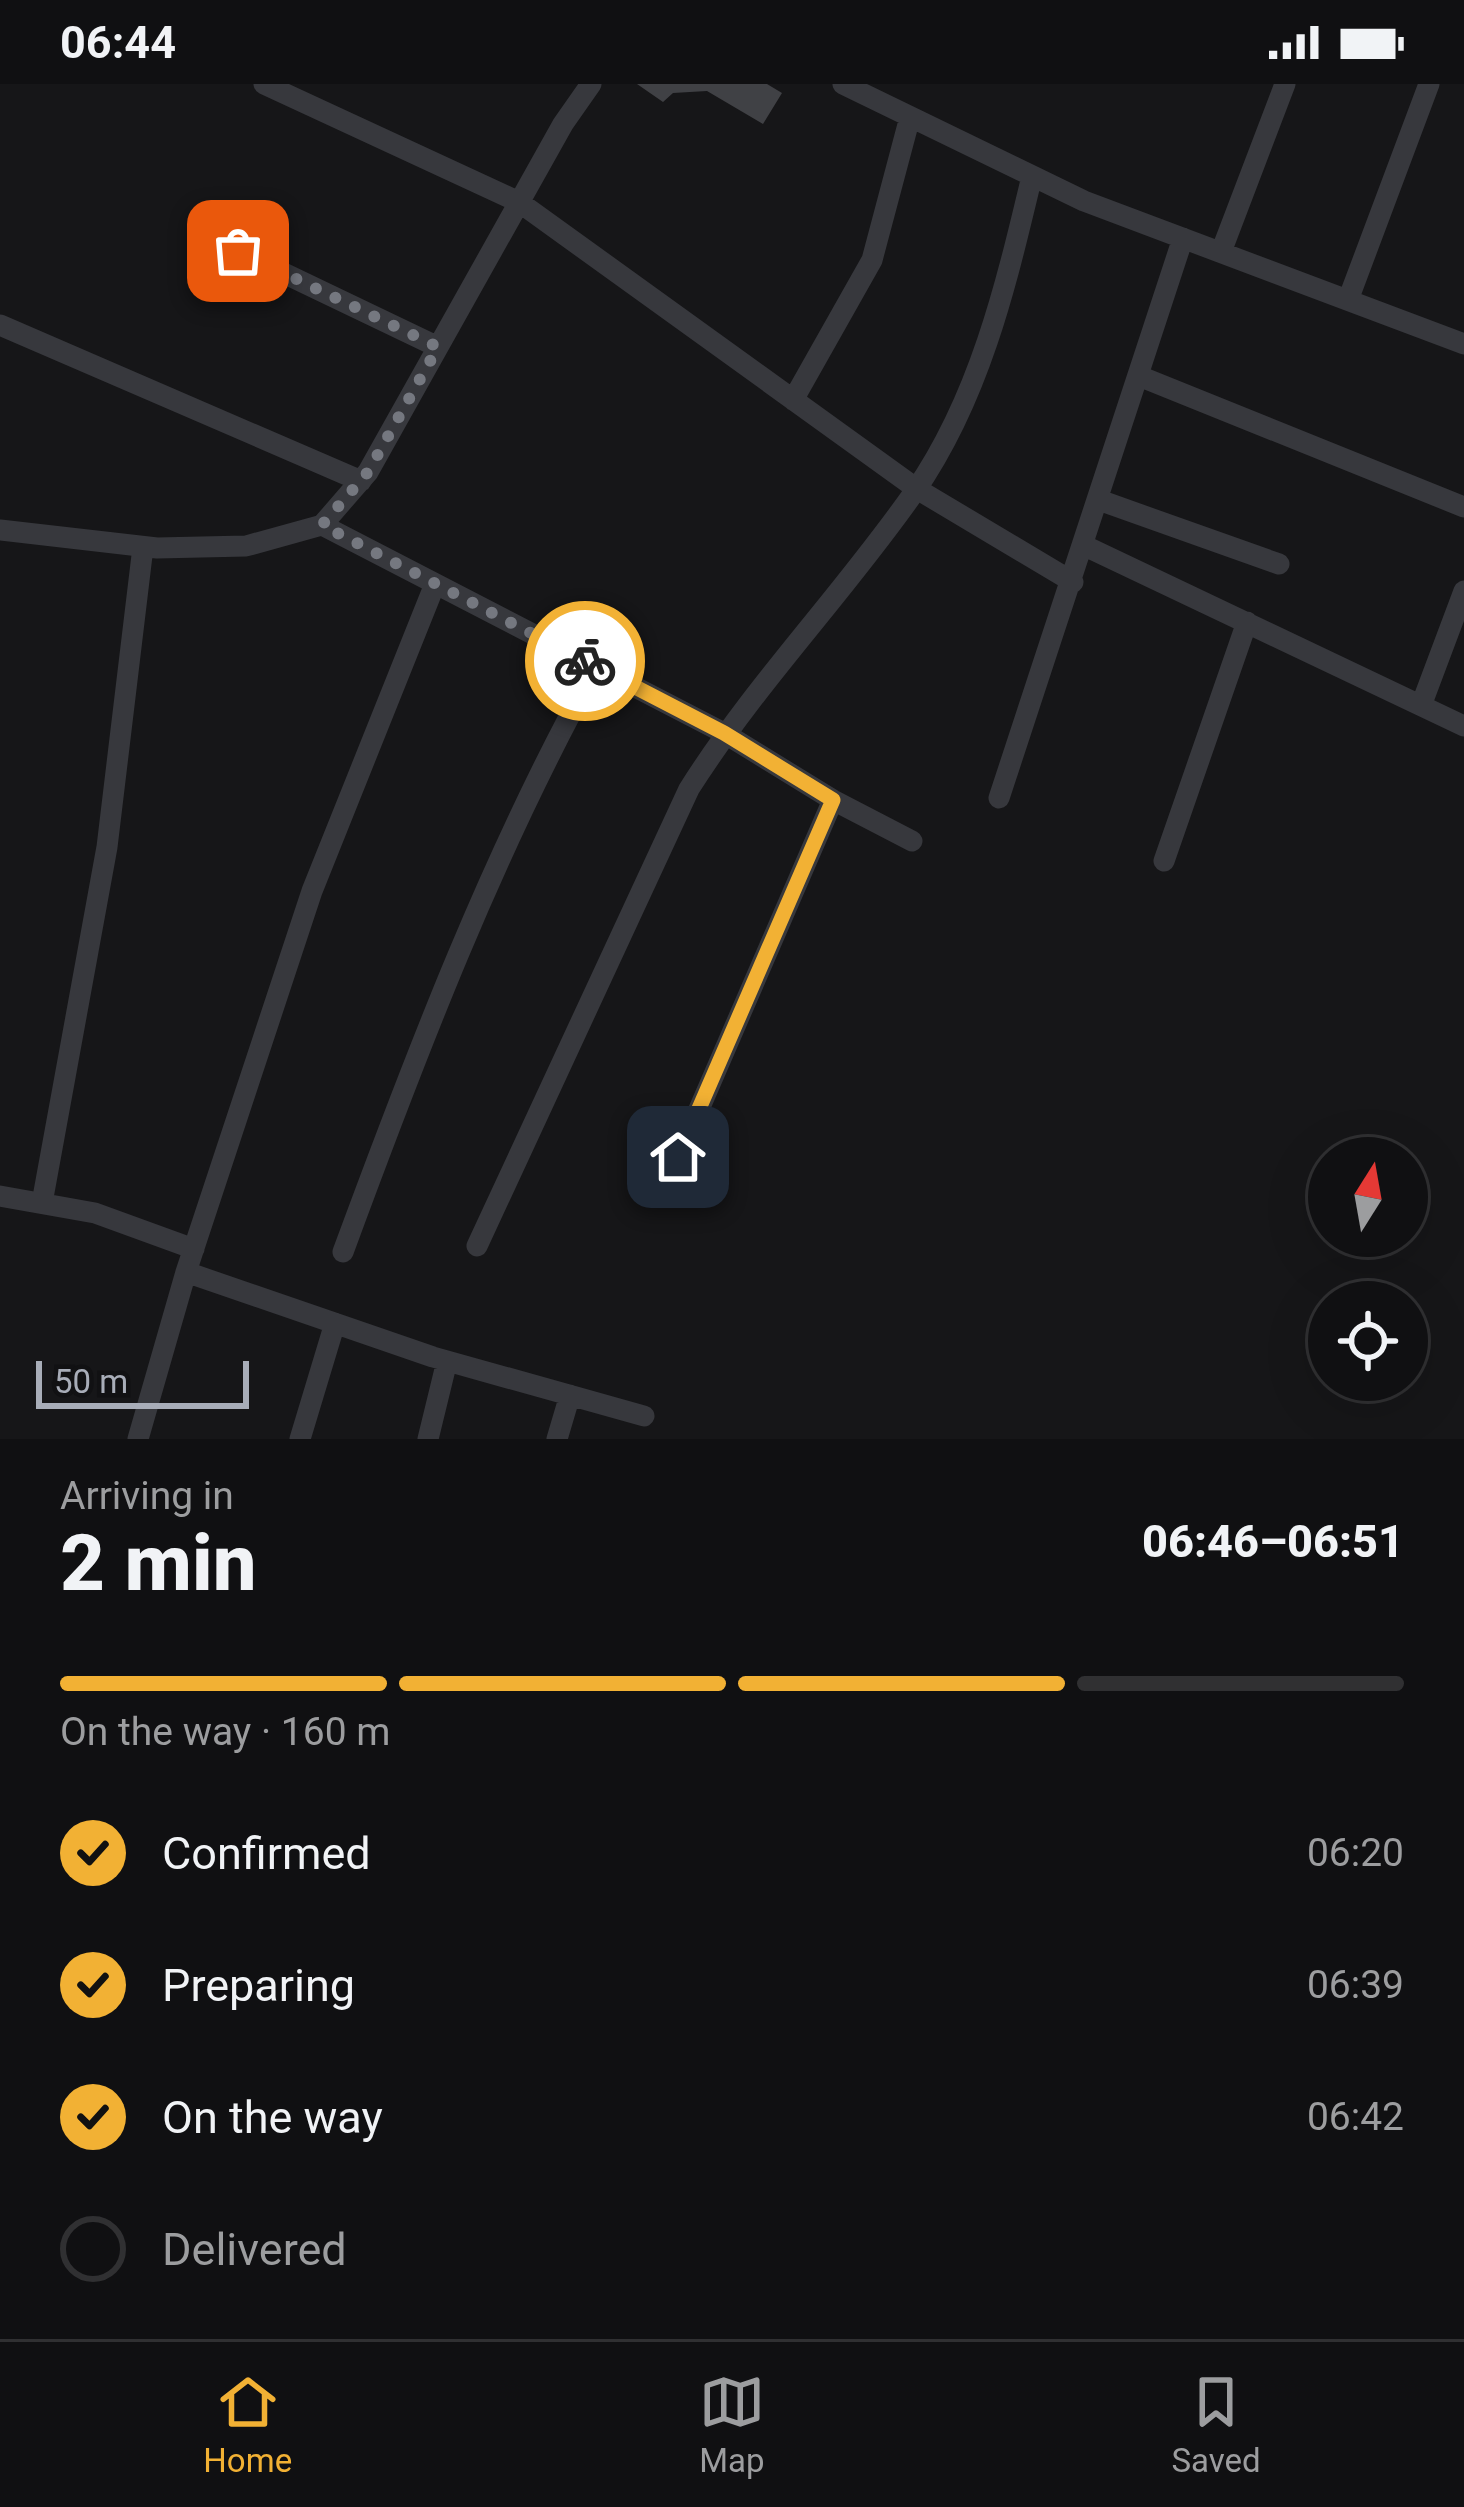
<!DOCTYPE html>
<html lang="en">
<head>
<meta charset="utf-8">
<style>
	body { margin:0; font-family:Roboto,sans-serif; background:#1e1e20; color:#f1f3f6; height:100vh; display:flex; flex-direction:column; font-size:45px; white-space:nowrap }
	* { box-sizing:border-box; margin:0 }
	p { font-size:39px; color:#9c9d9f }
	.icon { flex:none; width:66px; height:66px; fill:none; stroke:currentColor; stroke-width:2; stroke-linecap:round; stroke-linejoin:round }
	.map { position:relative; height:1355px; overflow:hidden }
	.sheet { display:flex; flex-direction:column; background:#101012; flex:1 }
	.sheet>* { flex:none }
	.needle { width:78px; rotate:11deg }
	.controls { position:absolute; left:1308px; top:1053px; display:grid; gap:24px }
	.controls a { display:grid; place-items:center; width:120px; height:120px; border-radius:50%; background:#101012; box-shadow:0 12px 48px #0002,0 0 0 3px #303032; font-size:60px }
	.scale { position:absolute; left:36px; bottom:30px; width:213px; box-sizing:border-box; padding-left:12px; border:6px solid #a8adb8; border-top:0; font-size:33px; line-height:42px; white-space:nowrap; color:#a8adb8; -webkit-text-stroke:9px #111113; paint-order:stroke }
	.pin { position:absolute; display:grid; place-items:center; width:102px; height:102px; color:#fff; margin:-51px; border-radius:24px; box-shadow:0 6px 18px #0006 }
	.courier { position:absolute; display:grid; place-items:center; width:120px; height:120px; margin:-60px; border:9px solid #f2b134; border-radius:50%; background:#fff; color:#222; box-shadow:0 3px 15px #0007 }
	.headline em { font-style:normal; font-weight:800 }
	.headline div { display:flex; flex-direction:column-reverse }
	.headline { display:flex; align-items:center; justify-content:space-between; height:204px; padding:0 60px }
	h1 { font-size:78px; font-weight:800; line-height:90px }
	.bar { display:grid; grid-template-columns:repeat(4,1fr); gap:18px 12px; align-content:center; height:144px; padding:0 60px }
	.bar i { height:15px; border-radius:9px; background:#303032 }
	.bar .selected { background:#f2b134 }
	.bar p { grid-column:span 4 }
	ol { padding:0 60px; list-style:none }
	li { display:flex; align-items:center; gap:36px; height:132px }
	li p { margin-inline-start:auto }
	li .icon { padding:12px; border-radius:50%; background:#f2b134; color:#111; stroke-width:4 }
	li:last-child { color:#9c9d9f }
	li i { width:66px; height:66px; border:6px solid #303032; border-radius:50% }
	.status { display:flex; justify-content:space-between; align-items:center; height:84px; padding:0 60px; background:#101012; direction:ltr }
	.status svg { height:33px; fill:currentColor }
	.tabs { display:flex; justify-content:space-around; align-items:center; height:168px; border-top:3px solid #303032; background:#101012; font-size:33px; color:#9c9d9f }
	.tabs a { display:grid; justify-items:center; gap:6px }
	.tabs .selected { color:#f2b134 }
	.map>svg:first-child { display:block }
	.building { fill:#404145 }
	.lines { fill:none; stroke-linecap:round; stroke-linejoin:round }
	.minor { stroke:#37383d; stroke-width:21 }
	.done { stroke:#757880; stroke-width:12; stroke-dasharray:0 21.6 }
	.route { stroke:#f2b134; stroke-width:15 }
</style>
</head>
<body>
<div class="status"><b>06:44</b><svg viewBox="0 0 49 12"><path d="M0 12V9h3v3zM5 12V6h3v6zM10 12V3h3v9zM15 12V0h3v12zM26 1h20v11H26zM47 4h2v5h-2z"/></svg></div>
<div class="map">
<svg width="1464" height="1355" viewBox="0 0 1464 1355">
	<rect width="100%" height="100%" fill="#161618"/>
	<path class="building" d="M637 0H767L782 9 763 40 707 7 673 9 663 18Z"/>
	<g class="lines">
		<path class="minor" d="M264 0 519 118 917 405 1073 498
			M843 0 1084 117 1464 260
			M198 148 438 263
			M1221 168 1285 0
			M1348 216 1429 0
			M0 241 361 397
			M1139 292 1464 423
			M793 316 872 176 910 33
			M1099 416 1279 480
			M322 441 724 649 833 716 912 757
			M0 446 157 464 246 462 322 441 368 388 563 40 591 0
			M1085 462 1464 642
			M1422 619 1464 507
			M999 714 1183 154
			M1164 777 1247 538
			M0 1112 95 1129 194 1165
			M661 1113 833 716
			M42 1119 107 763 143 463
			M477 1162 689 705C756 599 844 509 915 407 980 313 1006 201 1032 92
			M343 1168C416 970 493 768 596 583
			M186 1188 433 1273 644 1332
			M138 1355 186 1188 312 807 435 500
			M300 1355 335 1239
			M428 1355 447 1277
			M557 1355 570 1311"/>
	</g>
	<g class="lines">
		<path class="done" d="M238 167 438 263 368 388 322 441 585 577"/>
		<path class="route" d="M585 577 724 649 833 716 678 1073"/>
	</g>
</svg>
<div class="controls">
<a><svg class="needle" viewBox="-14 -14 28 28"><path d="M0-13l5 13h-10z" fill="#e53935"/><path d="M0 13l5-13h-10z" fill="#9c9d9f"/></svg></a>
<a><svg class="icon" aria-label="locate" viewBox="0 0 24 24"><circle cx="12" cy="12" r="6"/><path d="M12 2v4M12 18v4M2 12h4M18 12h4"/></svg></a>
</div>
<div class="scale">50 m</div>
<div class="pin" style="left:238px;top:167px;background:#ea580c"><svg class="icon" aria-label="bag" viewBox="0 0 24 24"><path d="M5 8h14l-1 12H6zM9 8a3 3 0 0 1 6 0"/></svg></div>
<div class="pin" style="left:678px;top:1073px;background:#1f2937"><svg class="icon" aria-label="home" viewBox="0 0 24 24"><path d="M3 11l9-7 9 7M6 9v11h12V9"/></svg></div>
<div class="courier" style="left:585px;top:577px"><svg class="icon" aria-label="bike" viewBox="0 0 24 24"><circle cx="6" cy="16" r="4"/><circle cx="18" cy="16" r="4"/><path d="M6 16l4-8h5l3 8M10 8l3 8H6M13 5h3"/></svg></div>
</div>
<section class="sheet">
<div class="headline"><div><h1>2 min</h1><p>Arriving in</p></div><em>06:46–06:51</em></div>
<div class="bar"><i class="selected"></i><i class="selected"></i><i class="selected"></i><i></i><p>On the way · 160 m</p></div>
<ol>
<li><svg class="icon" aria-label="check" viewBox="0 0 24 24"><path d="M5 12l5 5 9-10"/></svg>Confirmed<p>06:20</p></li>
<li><svg class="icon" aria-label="check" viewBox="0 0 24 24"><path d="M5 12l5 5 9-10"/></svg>Preparing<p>06:39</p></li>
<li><svg class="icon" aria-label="check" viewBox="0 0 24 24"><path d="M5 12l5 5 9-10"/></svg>On the way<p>06:42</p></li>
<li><i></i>Delivered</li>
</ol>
</section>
<nav class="tabs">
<a class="selected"><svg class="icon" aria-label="home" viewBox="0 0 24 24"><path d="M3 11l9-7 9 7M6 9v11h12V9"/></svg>Home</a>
<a><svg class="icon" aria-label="map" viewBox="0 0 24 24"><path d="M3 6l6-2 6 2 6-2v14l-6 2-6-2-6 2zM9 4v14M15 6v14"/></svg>Map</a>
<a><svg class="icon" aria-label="saved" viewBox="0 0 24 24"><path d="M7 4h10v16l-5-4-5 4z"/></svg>Saved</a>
</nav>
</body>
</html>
